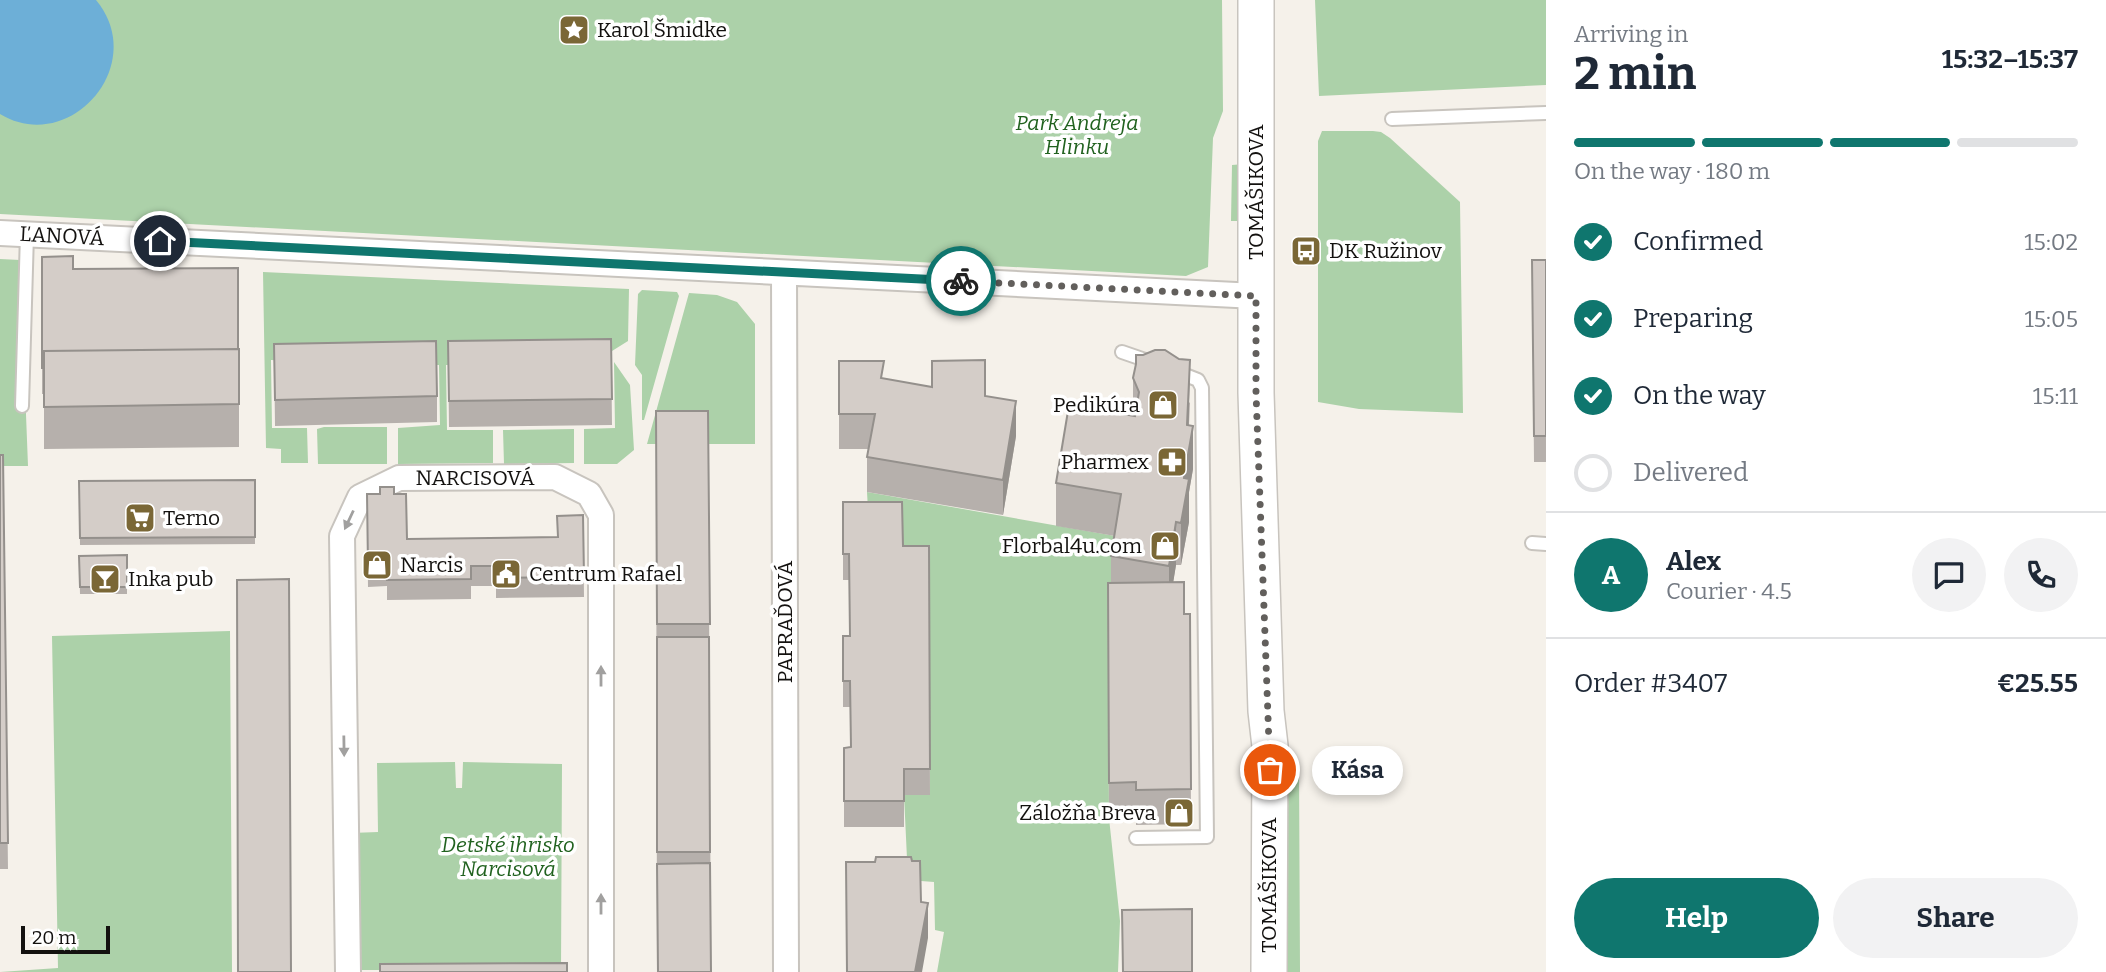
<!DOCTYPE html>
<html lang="en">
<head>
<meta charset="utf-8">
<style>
	body { margin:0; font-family:Bitter,serif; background:#f2f2f3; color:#1f2937; height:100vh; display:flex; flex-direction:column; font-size:26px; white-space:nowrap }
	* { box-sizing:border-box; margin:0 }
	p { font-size:23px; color:#747a83 }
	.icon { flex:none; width:38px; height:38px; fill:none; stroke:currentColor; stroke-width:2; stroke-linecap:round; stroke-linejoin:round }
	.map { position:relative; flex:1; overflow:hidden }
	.panel { display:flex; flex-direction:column; background:#fff; width:560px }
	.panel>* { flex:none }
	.scale { position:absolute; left:21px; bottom:18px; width:89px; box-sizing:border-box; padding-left:7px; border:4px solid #13110f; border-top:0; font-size:19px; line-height:24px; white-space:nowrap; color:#13110f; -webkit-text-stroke:5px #fff; paint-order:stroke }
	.pin { position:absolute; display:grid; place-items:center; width:60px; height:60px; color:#fff; margin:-30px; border:4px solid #fff; border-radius:50%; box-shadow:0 2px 7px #0007 }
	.courier { position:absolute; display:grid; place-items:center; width:70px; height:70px; margin:-35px; border:5px solid #0f766e; border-radius:50%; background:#fff; color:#222; box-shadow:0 2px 9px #0007 }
	.bubble { position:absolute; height:49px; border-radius:24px; background:#fff; box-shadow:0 4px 10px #0003; font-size:23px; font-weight:700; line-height:49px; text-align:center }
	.overview em { font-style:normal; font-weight:700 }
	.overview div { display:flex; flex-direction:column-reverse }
	.overview { display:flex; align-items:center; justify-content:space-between; height:119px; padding:0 28px }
	h1 { font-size:46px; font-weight:700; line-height:52px }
	.bar { display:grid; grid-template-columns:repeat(4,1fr); gap:10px 7px; align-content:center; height:84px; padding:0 28px }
	.bar i { height:9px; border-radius:5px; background:#e0e1e3 }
	.bar .current { background:#0f766e }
	.bar p { grid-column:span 4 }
	.line { display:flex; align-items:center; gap:18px; padding:0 28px; border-top:2px solid #e0e1e3 }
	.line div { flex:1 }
	.round { display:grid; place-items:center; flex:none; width:74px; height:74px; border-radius:37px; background:#f2f2f3 }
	ol { padding:0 28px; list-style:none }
	li { display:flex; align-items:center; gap:21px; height:77px }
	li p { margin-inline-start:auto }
	li .icon { padding:7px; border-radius:50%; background:#0f766e; color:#fff; stroke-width:4 }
	li:last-child { color:#747a83 }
	li i { width:38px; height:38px; border:4px solid #e0e1e3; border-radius:50% }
	.action { display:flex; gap:14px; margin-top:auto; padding:14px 28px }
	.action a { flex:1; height:80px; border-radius:42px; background:#0f766e; color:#fff; font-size:28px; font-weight:700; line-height:80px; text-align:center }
	.action a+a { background:#f2f2f3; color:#1f2937 }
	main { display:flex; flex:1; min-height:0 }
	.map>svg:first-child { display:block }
	.green { fill:#acd1a9 }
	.water { fill:#6dafd7 }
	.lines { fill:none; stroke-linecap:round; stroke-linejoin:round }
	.lane-casing { stroke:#c8c4be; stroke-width:16 }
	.street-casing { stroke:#c8c4be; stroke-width:28 }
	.secondary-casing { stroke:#c8c4be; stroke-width:38 }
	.lane { stroke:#fff; stroke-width:12 }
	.street { stroke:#fff; stroke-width:24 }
	.secondary { stroke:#fff; stroke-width:35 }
	.wall { fill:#b6b0ac }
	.shaded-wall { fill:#94908c }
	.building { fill:#d4cdc8; stroke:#94908c; stroke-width:2 }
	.oneway { fill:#a1a09f }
	.done { stroke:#625f5c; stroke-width:7; stroke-dasharray:0 12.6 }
	.route { stroke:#0f766e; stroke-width:9 }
	.labels { text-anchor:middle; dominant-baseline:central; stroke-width:7; stroke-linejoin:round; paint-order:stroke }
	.poi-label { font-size:21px; fill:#13110f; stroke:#fff; text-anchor:start }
	.park-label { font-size:21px; font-style:italic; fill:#21621f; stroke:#fff }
	.street-label { font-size:21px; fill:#13110f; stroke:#fff }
</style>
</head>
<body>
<main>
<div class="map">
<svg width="1546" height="972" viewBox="0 0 1546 972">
	<rect width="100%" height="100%" fill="#f5f1ea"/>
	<path class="green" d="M0 0H1222L1223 111 1213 138 1208 267 1186 276 0 214Z
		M1315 0H1546V85L1319 96Z
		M1322 131H1373L1381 132 1390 138 1460 202 1463 413 1359 409 1318 402V141Z
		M1244 164V221H1231L1232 165Z
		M0 259 20 260 28 466H0Z
		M263 272 629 289 628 341 612 351V363L446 365 447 430H493V463L398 464V428L440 425 439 365H400L271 360 272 428H307L308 463H281V449L266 448Z
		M642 290 677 292 679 296 644 420H642V375L635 365 638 294Z
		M689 293 717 295 737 302 755 324V444H647Z
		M614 362 630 385 634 450 617 464H584V429L615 428Z
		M324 427H387V464H318L317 429Z
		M574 429V463L504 464 503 430Z
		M867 492 1121 537 1108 618 1109 818 1120 921 1118 972H937L944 932 935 930 934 882 908 880 904 795 930 794 929 573 869 528Z
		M230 631 232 972H0L58 968 52 636Z
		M455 762 456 788H462L463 762 562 764 561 970H354L351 833 378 832 377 763Z
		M1286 764H1299L1300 972H1287Z"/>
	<path class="water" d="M0 0H96C150 65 69 156 0 114Z"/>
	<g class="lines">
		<g class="lane-casing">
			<path id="lane" d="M1392 119 1546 113
				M1122 352 1151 362
				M22 406 27 234
				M1532 543 1546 544
				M1136 838 1207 837 1202 388 1198 380 1175 371"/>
		</g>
		<g class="street-casing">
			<path id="street" d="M0 233 1256 296
				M784 273 786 972
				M348 972 342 536 360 497 399 478 555 477 589 494 601 515V972"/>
		</g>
		<g class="secondary-casing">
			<path id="secondary" d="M1256 0V393L1266 711 1270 746 1269 972"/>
		</g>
		<use href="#lane" class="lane"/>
		<use href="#street" class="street"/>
		<use href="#secondary" class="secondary"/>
	</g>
	<path class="wall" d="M42 257 73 269 239 349V447L44 449V394H42Z
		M1532 260H1546V462H1534Z
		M611 339 612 425 449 427 448 341Z
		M274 344 437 396V422L275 426Z
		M1136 355 1190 403 1189 425 1193 469 1189 492V522L1181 565H1176L1173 582 1184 614H1190L1191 824 1136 825V817L1109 818 1108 583H1111V556L1115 536 1056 526V483L1133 415V378L1136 366Z
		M839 361 884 379 985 397 1016 436 1003 515 867 492V457L869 449H839Z
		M656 411H708L711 972H657Z
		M0 455H3L8 869H0Z
		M255 480V544L80 545 79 481Z
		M367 494H394L407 539 557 537 583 515 584 597 496 598V586H471V599L387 600V586L368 587Z
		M843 502 903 546H929L930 795H904V827H844V748L850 747V707H843V636H850L849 580H843Z
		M127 555V594H80L79 556Z"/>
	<path class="shaded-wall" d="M1190 360 1188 454 1193 426V469L1189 492V522L1181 565V523L1187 425Z
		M1016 401V436L1003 515V480Z
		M1176 522V565L1169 609V566Z
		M928 903V938L922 972H915Z"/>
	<path class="building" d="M73 256V269L238 268V349L44 351V368H42V257Z
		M1532 260H1546V436H1534Z
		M611 339 612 399 449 401 448 341Z
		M436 341 437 396 275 400 274 344Z
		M239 349V404L44 407V351Z
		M1155 350H1165L1179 359 1190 360 1187 425 1193 426 1184 478 1189 479 1181 523 1176 522 1169 566 1111 556 1121 494 1056 483 1069 405 1135 416 1139 392 1133 378 1136 364V355H1143Z
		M985 360V396L1016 401 1003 480 867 457 875 414H839V361H884L881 378 932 387V361Z
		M656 411H708L710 624H657Z
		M0 455H3L8 843H0Z
		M255 480V537L80 538 79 481Z
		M380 487H394V494H406L407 539 558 537 557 516 583 515 584 577 496 578V566H471V579L387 580 388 566H368L367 494H380Z
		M843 502H902L903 546H929L930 769H904V801H844V748L851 747 850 681H843V636H850L849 554H843Z
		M127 555V587H80L79 556Z
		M289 579 291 972H238L237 580Z
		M1184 582V614H1190L1191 789 1136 790V782L1109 783 1108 583Z
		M657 637H709L710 852H657Z
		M876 857H911L912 861H920L921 902 928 903 915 972H847L846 862H875Z
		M710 863 711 972H658L657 864Z
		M1192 909V972H1123L1122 910Z
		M567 963V972H380V964Z"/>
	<defs><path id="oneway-solid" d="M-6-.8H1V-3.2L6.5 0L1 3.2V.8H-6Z" transform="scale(1.75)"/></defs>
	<g class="oneway">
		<use href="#oneway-solid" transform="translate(349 520) rotate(115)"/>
		<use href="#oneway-solid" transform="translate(601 676) rotate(-90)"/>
		<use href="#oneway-solid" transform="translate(344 746) rotate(89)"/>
		<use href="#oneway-solid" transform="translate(601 904) rotate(-90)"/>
	</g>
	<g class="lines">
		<path class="done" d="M961 281 1256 296V393L1270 770"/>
		<path class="route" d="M160 241 961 281"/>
	</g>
	<defs>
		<g id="sight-square" transform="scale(1.575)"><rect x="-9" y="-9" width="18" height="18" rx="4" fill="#7a6736" stroke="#fff"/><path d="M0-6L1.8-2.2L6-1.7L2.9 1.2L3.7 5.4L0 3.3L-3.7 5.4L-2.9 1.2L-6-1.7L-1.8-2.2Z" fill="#fff"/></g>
		<g id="bus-square" transform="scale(1.575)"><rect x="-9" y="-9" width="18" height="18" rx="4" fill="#7a6736" stroke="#fff"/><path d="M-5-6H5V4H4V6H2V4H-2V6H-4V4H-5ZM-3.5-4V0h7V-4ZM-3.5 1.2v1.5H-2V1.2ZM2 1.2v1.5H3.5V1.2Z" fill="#fff"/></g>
		<g id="shop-square" transform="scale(1.575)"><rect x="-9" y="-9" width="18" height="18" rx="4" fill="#7a6736" stroke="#fff"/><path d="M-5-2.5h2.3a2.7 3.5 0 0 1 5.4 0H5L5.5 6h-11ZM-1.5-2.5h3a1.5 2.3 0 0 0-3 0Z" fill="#fff"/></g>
		<g id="pharmacy-square" transform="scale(1.575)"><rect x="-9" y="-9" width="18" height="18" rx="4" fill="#7a6736" stroke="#fff"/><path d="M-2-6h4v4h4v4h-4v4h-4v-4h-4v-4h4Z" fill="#fff"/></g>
		<g id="supermarket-square" transform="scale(1.575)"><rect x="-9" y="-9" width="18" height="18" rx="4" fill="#7a6736" stroke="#fff"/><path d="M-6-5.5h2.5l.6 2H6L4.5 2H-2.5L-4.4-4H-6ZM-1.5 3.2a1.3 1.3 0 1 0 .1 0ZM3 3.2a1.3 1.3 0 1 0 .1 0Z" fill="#fff"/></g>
		<g id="civic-square" transform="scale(1.575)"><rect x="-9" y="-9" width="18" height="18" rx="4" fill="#7a6736" stroke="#fff"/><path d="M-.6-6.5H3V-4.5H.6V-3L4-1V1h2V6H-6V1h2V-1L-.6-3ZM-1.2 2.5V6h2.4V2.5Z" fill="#fff"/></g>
		<g id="bar-square" transform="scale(1.575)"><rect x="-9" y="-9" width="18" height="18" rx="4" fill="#7a6736" stroke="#fff"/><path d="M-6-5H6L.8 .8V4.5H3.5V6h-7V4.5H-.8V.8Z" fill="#fff"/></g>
	</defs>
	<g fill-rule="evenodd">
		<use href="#sight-square" x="574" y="30"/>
		<use href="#bus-square" x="1306" y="251"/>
		<use href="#shop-square" x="1163" y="405"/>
		<use href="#pharmacy-square" x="1172" y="462"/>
		<use href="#supermarket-square" x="140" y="518"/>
		<use href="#shop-square" x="1165" y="546"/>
		<use href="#shop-square" x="377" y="565"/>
		<use href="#civic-square" x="506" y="574"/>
		<use href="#bar-square" x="105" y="579"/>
		<use href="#shop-square" x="1179" y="813"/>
	</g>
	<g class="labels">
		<g class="poi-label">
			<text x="597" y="30">Karol Šmidke</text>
			<text x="1329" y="251">DK Ružinov</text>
			<text x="1140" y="405" text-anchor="end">Pedikúra</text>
			<text x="1149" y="462" text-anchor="end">Pharmex</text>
			<text x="163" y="518">Terno</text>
			<text x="1142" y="546" text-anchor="end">Florbal4u.com</text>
			<text x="400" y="565">Narcis</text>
			<text x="529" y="574">Centrum Rafael</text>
			<text x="128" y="579">Inka pub</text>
			<text x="1156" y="813" text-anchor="end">Záložňa Breva</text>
		</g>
		<g class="park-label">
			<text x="1077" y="123">Park Andreja<tspan x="1077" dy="24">Hlinku</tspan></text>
			<text x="508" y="845">Detské ihrisko<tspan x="508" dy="24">Narcisová</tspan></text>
		</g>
		<g class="street-label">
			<text transform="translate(1256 192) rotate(-90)">TOMÁŠIKOVA</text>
			<text transform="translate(62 236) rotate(3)">ĽANOVÁ</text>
			<text x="475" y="478">NARCISOVÁ</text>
			<text transform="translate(785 622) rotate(-90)">PAPRAĎOVÁ</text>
			<text transform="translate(1269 885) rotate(-90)">TOMÁŠIKOVA</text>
		</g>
	</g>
</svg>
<div class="scale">20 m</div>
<div class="pin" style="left:1270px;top:770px;background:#ea580c"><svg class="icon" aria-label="bag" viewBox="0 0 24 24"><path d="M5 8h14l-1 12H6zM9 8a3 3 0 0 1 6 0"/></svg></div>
<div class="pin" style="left:160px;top:241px;background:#1f2937"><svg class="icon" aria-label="home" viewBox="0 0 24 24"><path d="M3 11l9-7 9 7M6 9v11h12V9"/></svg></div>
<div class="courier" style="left:961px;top:281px"><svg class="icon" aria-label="bike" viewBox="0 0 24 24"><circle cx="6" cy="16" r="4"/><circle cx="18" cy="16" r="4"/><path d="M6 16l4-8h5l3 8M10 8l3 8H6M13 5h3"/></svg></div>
<div class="bubble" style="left:1312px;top:746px;width:91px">Kása</div>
</div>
<section class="panel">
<div class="overview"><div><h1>2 min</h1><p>Arriving in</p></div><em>15:32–15:37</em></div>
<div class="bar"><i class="current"></i><i class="current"></i><i class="current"></i><i></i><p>On the way · 180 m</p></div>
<ol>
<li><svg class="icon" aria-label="check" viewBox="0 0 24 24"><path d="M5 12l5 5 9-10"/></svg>Confirmed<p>15:02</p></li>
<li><svg class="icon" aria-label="check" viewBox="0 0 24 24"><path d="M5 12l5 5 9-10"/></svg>Preparing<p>15:05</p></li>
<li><svg class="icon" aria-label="check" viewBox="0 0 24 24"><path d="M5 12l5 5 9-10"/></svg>On the way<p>15:11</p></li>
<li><i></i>Delivered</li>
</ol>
<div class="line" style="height:126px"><b class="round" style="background:#0f766e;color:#fff">A</b><div><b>Alex</b><p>Courier · 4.5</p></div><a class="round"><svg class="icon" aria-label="chat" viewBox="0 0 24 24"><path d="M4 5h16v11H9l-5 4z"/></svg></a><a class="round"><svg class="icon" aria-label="phone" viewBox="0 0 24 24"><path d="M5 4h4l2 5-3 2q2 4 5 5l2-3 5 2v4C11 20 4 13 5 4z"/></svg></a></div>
<div class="line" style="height:91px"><div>Order #3407</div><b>€25.55</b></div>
<div class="action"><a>Help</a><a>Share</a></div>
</section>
</main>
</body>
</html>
